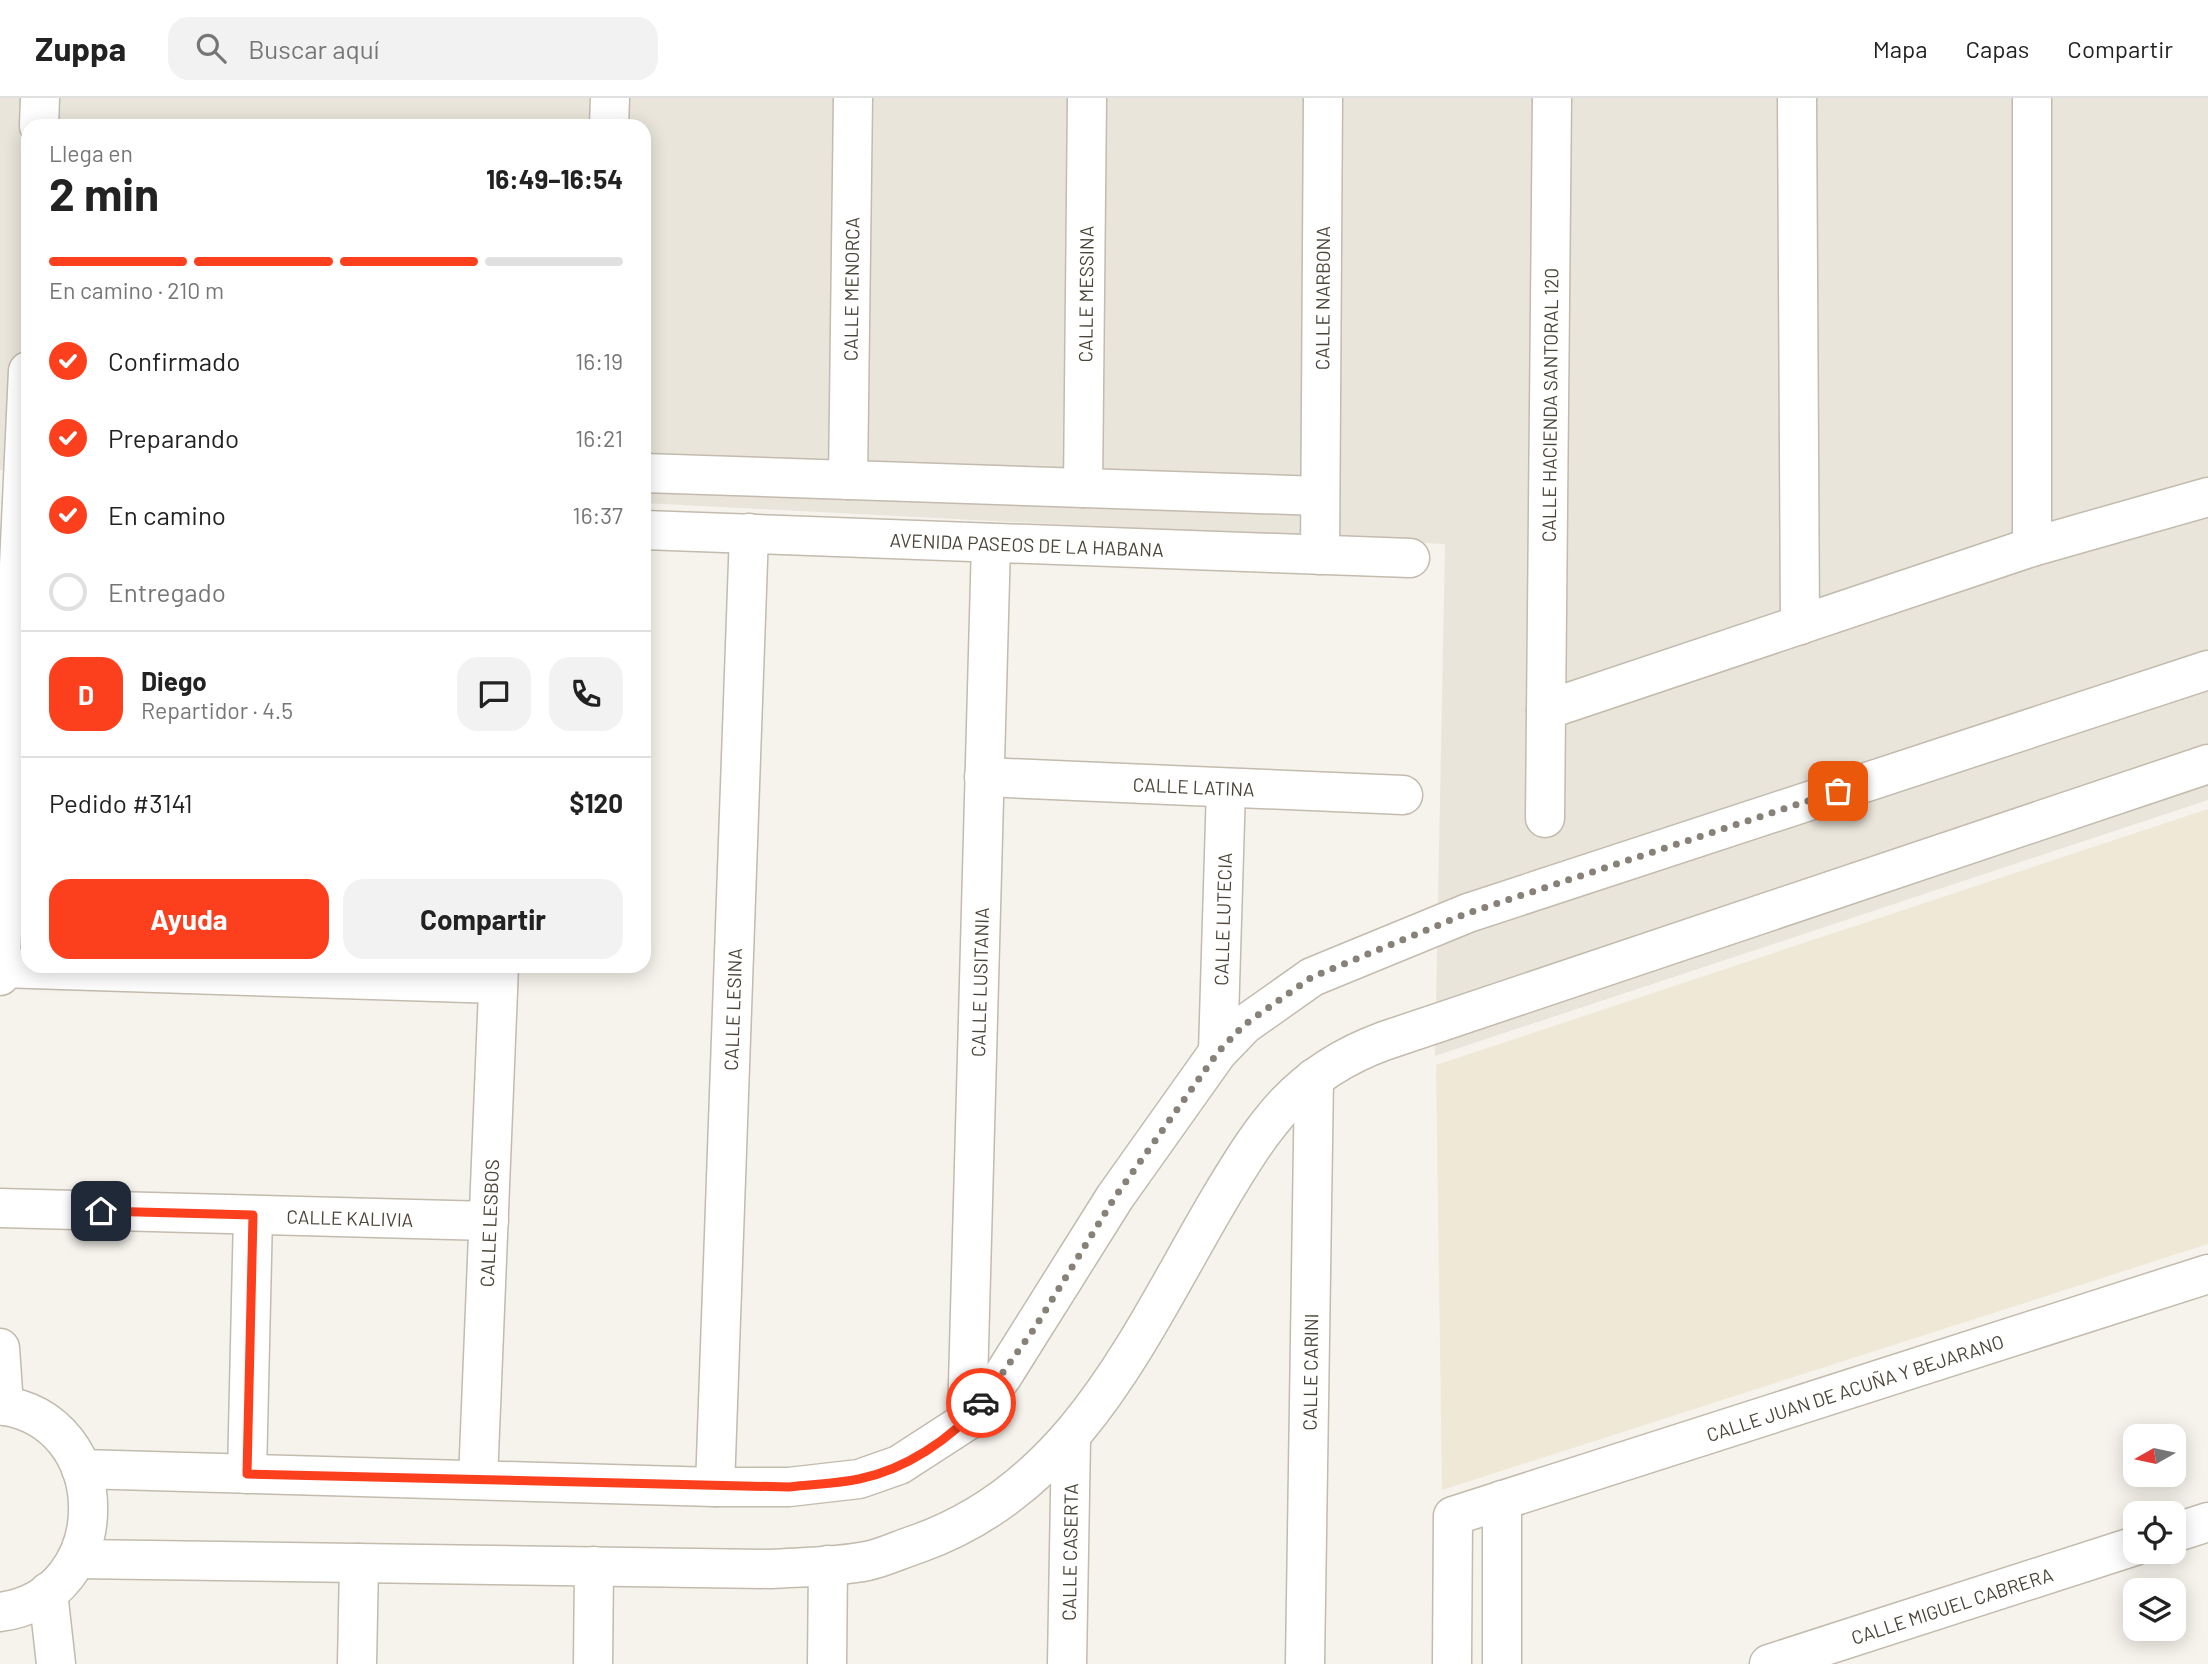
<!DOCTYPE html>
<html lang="es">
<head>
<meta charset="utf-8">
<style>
	body { margin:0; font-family:Barlow,sans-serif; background:#f2f2f2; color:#222; height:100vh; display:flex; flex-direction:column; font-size:26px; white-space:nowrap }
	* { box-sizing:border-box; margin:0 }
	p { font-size:23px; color:#767676 }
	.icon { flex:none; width:38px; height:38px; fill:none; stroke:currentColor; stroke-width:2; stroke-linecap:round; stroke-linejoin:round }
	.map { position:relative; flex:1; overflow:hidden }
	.details { position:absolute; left:21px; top:21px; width:630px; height:854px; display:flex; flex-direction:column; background:#fff; border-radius:21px; box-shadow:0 4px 18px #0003 }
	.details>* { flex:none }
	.needle { width:46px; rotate:261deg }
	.fabs { position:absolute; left:2123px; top:1326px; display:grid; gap:14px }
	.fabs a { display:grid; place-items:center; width:63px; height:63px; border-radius:14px; background:#fff; box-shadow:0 4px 18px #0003; font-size:35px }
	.pin { position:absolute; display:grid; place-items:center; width:60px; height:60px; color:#fff; margin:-30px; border-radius:14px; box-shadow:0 4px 10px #0006 }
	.courier { position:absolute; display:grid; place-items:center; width:70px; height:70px; margin:-35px; border:5px solid #fc3f1d; border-radius:50%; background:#fff; color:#222; box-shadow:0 2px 9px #0007 }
	.overview em { font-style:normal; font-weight:700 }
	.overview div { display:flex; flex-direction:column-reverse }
	.overview { display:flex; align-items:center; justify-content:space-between; height:119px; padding:0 28px }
	h1 { font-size:46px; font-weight:700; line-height:52px }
	.bar { display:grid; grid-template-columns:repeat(4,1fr); gap:10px 7px; align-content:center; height:84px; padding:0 28px }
	.bar i { height:9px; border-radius:5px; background:#e0e0e0 }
	.bar .selected { background:#fc3f1d }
	.bar p { grid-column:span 4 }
	.line { display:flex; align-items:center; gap:18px; padding:0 28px; border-top:2px solid #e0e0e0 }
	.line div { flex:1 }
	.round { display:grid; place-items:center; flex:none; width:74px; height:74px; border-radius:21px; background:#f2f2f2 }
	ol { padding:0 28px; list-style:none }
	li { display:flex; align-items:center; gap:21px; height:77px }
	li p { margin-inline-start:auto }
	li .icon { padding:7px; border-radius:50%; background:#fc3f1d; color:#fff; stroke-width:4 }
	li:last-child { color:#767676 }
	li i { width:38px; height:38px; border:4px solid #e0e0e0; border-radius:50% }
	.cta { display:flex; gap:14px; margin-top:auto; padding:14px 28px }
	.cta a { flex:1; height:80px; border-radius:21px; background:#fc3f1d; color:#fff; font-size:28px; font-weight:700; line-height:80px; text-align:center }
	.cta a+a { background:#f2f2f2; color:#222 }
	header { display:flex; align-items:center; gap:42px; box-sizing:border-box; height:98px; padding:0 35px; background:#fff; border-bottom:2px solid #e0e0e0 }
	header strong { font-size:33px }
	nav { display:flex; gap:38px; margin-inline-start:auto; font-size:24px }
	.search { width:490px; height:63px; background:#f2f2f2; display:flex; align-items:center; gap:18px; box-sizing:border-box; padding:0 24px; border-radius:21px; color:#767676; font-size:26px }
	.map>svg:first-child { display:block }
	.residential { fill:#eae5da }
	.education { fill:#efe8d6 }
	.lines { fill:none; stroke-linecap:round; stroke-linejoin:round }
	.minor-casing { stroke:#c2bbae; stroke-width:41 }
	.minor { stroke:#fff; stroke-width:38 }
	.done { stroke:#878178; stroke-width:7; stroke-dasharray:0 12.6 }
	.route { stroke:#fc3f1d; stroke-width:9 }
	.labels { text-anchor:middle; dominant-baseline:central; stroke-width:6; stroke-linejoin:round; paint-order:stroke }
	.street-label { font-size:19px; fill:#4b4439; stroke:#fff }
</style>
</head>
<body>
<header>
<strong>Zuppa</strong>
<div class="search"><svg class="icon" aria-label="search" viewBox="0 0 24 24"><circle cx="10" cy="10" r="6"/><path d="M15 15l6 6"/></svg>Buscar aquí</div>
<nav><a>Mapa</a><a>Capas</a><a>Compartir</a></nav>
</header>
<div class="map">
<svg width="2208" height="1566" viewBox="0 0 2208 1566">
	<rect width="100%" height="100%" fill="#f6f3ec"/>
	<path class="residential" d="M0 0H2208V702L1435 958 1445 446 644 405V28H28V374L0 372Z"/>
	<path class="education" d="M2208 711V1146L1442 1392 1436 967Z"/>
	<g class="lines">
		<g class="minor-casing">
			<g id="minor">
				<path d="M1797 0 1800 527"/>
				<path d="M2032 0V449"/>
				<path d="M39 28 40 0"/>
				<path d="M609 28 610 0"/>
				<path d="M644 375 1320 398"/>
				<path id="s1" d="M848 382 853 0"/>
				<path id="s2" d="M1083 390 1087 0"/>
				<path id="s3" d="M644 432 1410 460"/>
				<path id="s4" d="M1320 457 1323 0"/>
				<path d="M1546 612 2032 449 2208 399"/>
				<path id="s5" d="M984 679 1403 697"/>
				<path id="s6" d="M1545 720 1552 0"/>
				<path d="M0 870 498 886"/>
				<path d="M0 878 28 273"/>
				<path id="s7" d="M1218 954 1226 690"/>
				<path id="s8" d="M0 1110 489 1123"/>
				<path d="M0 1250 4 1308"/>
				<path d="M0 1307C117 1322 118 1498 0 1514"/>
				<path id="s9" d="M967 1323 991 445"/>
				<path d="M81 1371 715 1389H789L859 1381 899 1367 967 1323 1002 1279 1115 1099 1218 954 1244 927 1312 879 1468 815 2208 572"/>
				<path d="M247 1376 253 1117"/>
				<path id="s10" d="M478 1382 499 868"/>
				<path id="s11" d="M715 1389 749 435"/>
				<path d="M1502 1402V1566"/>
				<path d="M2174 1435 2208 1424"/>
				<path d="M77 1461 771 1471C803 1469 836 1469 867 1463 883 1460 901 1451 917 1446 1077 1390 1140 1235 1220 1100 1265 1025 1297 975 1384 943L2208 666"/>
				<path d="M48 1494 56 1566"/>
				<path d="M357 1566 359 1465"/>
				<path d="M593 1566 594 1468"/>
				<path d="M827 1566 828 1467"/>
				<path id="s12" d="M1067 1566 1071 1341"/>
				<path id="s13" d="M1305 1566 1314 980"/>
				<path id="s14" d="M1452 1566 1453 1418 2208 1176"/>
				<path id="s15" d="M1769 1566 2135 1448"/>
			</g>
		</g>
		<use href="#minor" class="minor"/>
	</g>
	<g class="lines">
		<path class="done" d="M981 1305 1034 1231 1115 1099 1218 954 1244 927 1312 879 1468 815 1838 693"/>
		<path class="route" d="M101 1113 253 1117 247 1376 789 1389C812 1386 836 1386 859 1381 904 1372 952 1341 981 1305"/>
	</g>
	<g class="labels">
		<g class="street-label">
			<text stroke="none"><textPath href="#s1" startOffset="191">CALLE MENORCA</textPath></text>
			<text stroke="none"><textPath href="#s2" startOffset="194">CALLE MESSINA</textPath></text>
			<text stroke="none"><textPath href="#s4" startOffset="257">CALLE NARBONA</textPath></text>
			<text stroke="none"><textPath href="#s6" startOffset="413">CALLE HACIENDA SANTORAL 120</textPath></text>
			<text stroke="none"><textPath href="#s3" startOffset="383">AVENIDA PASEOS DE LA HABANA</textPath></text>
			<text stroke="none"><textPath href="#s5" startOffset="210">CALLE LATINA</textPath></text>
			<text stroke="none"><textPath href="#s7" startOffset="133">CALLE LUTECIA</textPath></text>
			<text stroke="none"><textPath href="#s9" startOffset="439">CALLE LUSITANIA</textPath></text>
			<text stroke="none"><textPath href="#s11" startOffset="478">CALLE LESINA</textPath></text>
			<text stroke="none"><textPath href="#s8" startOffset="350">CALLE KALIVIA</textPath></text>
			<text stroke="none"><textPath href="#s10" startOffset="257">CALLE LESBOS</textPath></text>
			<text stroke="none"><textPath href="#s13" startOffset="292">CALLE CARINI</textPath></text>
			<text stroke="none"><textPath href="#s14" startOffset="570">CALLE JUAN DE ACUÑA Y BEJARANO</textPath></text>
			<text stroke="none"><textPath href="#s12" startOffset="112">CALLE CASERTA</textPath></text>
			<text stroke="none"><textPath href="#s15" startOffset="192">CALLE MIGUEL CABRERA</textPath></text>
		</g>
	</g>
</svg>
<div class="fabs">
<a><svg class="needle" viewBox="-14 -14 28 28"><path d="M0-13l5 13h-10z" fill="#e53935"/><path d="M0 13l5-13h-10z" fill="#767676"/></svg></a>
<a><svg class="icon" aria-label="locate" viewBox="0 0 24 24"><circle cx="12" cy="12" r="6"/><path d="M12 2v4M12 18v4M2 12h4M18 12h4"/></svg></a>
<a><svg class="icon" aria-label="layers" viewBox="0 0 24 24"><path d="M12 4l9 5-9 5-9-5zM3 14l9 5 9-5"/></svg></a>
</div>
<div class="pin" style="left:1838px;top:693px;background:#ea580c"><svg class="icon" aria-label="bag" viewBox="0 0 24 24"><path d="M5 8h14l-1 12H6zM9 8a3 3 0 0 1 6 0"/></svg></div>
<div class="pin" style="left:101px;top:1113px;background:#1f2937"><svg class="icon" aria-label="home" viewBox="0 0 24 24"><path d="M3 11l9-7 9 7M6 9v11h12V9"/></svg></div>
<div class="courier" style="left:981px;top:1305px"><svg class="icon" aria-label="car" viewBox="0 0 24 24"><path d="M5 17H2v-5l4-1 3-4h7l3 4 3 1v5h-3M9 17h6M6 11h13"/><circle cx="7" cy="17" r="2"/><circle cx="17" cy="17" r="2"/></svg></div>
<section class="details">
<div class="overview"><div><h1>2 min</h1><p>Llega en</p></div><em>16:49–16:54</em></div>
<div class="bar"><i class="selected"></i><i class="selected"></i><i class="selected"></i><i></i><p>En camino · 210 m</p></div>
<ol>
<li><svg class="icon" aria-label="check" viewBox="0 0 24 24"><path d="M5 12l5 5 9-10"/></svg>Confirmado<p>16:19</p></li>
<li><svg class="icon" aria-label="check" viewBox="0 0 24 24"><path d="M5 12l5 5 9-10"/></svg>Preparando<p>16:21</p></li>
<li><svg class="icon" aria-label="check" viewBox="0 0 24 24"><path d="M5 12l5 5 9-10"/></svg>En camino<p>16:37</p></li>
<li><i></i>Entregado</li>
</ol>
<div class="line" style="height:126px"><b class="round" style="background:#fc3f1d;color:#fff">D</b><div><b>Diego</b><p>Repartidor · 4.5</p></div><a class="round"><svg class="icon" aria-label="chat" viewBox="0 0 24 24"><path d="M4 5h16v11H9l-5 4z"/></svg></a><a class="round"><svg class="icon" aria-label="phone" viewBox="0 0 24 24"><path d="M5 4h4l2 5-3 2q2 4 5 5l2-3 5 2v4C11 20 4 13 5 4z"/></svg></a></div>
<div class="line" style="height:91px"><div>Pedido #3141</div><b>$120</b></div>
<div class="cta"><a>Ayuda</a><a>Compartir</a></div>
</section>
</div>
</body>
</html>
